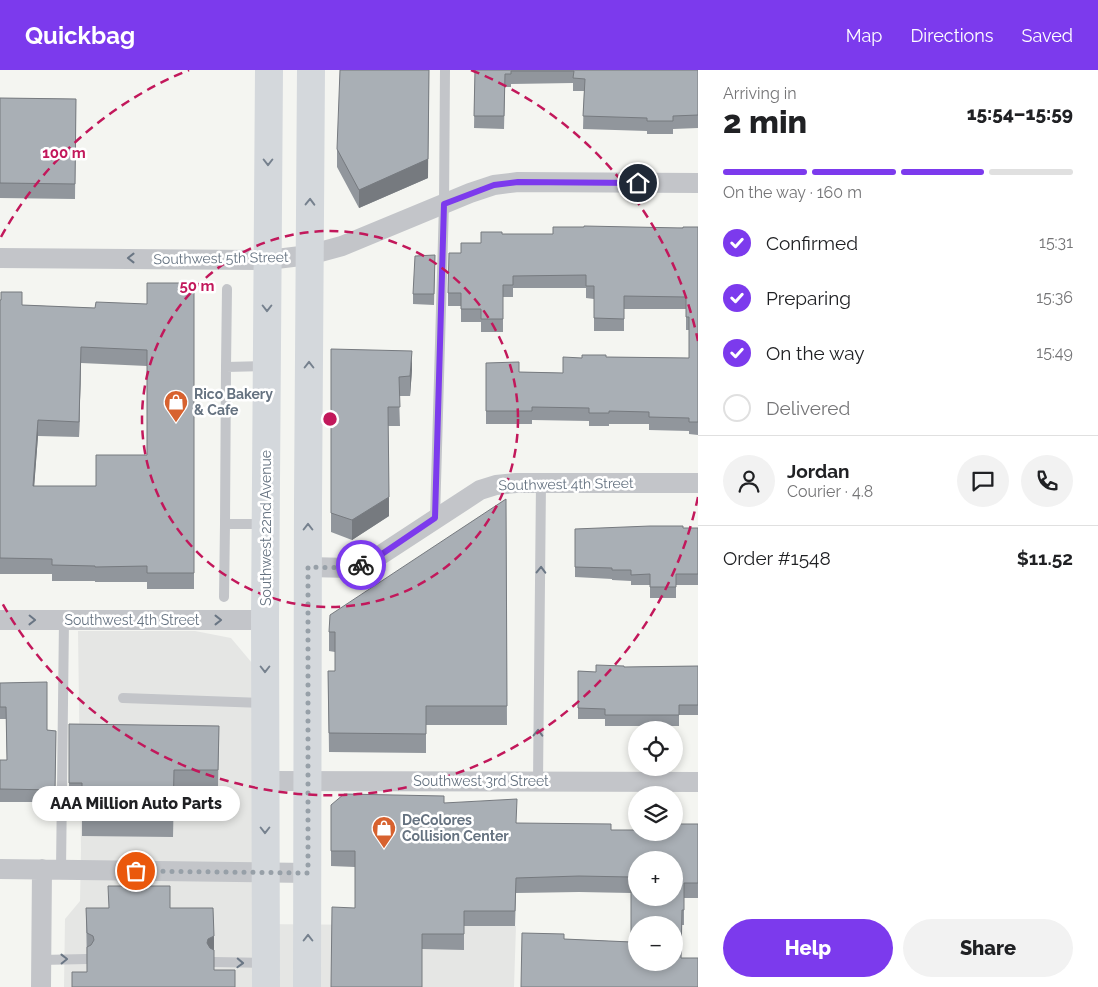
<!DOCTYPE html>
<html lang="en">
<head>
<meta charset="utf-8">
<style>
	body { margin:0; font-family:Raleway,sans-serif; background:#f2f2f2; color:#202124; height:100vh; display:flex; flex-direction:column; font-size:19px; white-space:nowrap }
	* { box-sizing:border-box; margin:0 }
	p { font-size:16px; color:#757577 }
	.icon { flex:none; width:28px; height:28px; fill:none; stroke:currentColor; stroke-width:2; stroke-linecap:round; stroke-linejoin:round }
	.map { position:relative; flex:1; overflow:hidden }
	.side { display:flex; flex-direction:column; background:#fff; width:400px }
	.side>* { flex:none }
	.controls { position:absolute; left:628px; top:651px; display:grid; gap:10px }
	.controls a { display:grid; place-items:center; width:55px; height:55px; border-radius:50%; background:#fff; box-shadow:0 2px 8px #0003; font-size:25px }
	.pin { position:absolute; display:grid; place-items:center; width:42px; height:42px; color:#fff; margin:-21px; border:2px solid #fff; border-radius:50%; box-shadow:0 1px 5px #0007 }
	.courier { position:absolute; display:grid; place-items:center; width:50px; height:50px; margin:-25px; border:4px solid #7c3aed; border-radius:50%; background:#fff; color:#222; box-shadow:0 1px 6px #0007 }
	.bubble { position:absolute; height:35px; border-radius:18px; background:#fff; box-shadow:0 2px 8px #0003; font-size:16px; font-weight:800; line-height:35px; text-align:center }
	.overview em { font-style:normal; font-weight:800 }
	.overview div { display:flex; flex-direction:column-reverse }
	.overview { display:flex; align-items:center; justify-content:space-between; height:85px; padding:0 25px }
	h1 { font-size:32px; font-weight:800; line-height:38px }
	.bar { display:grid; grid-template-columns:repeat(4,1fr); gap:8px 5px; align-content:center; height:60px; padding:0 25px }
	.bar i { height:6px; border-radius:4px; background:#e0e0e0 }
	.bar .on { background:#7c3aed }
	.bar p { grid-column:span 4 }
	.line { display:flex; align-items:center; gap:12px; padding:0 25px; border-top:1px solid #e0e0e0 }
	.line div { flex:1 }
	.round { display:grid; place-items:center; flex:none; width:52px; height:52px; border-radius:26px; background:#f2f2f2 }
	ol { padding:0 25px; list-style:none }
	li { display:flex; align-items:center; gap:15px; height:55px }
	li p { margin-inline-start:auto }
	li .icon { padding:5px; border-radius:50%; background:#7c3aed; color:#fff; stroke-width:4 }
	li:last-child { color:#757577 }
	li i { width:28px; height:28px; border:2px solid #e0e0e0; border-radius:50% }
	.button { display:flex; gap:10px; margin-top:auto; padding:10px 25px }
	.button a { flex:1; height:58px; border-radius:30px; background:#7c3aed; color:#fff; font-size:20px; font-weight:800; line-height:58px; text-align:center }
	.button a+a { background:#f2f2f2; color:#202124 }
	header { display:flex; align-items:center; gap:30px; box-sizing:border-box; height:70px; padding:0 25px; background:#7c3aed; color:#fff }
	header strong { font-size:24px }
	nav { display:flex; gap:28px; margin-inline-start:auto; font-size:18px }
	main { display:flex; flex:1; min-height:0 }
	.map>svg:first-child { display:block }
	.built { fill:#e5e6e4 }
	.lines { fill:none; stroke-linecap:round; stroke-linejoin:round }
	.lane { stroke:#c3c5c9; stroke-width:10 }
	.street { stroke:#c3c5c9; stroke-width:20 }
	.secondary { stroke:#d4d8dc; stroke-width:28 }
	.wall { fill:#91969c; fill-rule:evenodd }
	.shaded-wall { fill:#767a7f }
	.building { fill:#a9afb5; stroke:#767a7f; fill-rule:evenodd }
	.oneway { stroke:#76818e }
	.oneway2 { stroke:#6a7684 }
	.done { stroke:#97a0a8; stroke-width:5; stroke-dasharray:0 9 }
	.route { stroke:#7c3aed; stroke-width:6 }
	.ring { fill:none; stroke:#c2185b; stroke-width:2.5; stroke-dasharray:9 6 }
	.labels { text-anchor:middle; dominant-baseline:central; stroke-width:5; stroke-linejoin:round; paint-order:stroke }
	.street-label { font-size:14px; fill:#657280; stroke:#fff }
	.poi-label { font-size:14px; font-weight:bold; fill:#657280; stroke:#fff; text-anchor:start }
	.centre { fill:#c2185b; stroke:#fff; stroke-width:2.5 }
	.ring-label { font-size:15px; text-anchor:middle; font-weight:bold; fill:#c2185b; stroke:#fff; stroke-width:5; stroke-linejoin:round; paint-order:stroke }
</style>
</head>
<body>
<header>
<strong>Quickbag</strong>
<nav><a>Map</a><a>Directions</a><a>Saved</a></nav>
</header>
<main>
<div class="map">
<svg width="698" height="917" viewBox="0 0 698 917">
	<rect width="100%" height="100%" fill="#f4f5f1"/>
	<path class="built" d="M78 561H195L231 568 252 593 253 854 516 856 514 917H64L65 849 80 831 81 780Z"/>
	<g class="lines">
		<path class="lane" d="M226 297 227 219
			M435 448 444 134 445 0
			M225 454 226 297 267 296
			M224 527 225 454H265
			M123 628 264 633
			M538 712 541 413
			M61 800 64 550
			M41 890 87 889
			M214 892 265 893"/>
		<path class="street" d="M0 188 268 190 309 185 342 176 470 123 494 115 518 112 698 113
			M308 497 350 498 363 495 376 488 480 420 496 415 516 413H698
			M0 550H265
			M265 711 698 712
			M0 799 308 803
			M41 917 42 799"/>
		<path class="secondary" d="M266 917 265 550 269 0
			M307 917 308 433 311 0"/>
	</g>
	<path class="wall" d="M475 0H698V58L673 59V64H647V61L583 59 584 21H573V13L511 14V17H505L504 59 474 58Z
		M0 28 76 29 75 129 0 128Z
		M337 79 428 108 359 138 337 97Z
		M698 157V365L689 364V361L649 360V354H609V356H589V351L532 350V354H486V293L519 302 563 303 582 288 606 287 689 288V260H686V239H624V261H594V229L586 228V218H513V227H503V262H481V252H461V236H448V223L461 183 481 173 502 164H553Z
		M435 185 434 235 413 234V224Z
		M194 213V519H147V512H95V511H52V504H0V230L22 235 95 238 147 234ZM81 293 147 296V385L96 416H34L38 366 79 367Z
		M331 279 412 300 410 326H399L400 356H388L389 446 352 470 331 462Z
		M506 429 507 655H426V683L329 682 328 601H335V582L329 581V562Z
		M698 458V515H676V528H650V515H631V511L612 510V509L575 507V459Z
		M698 596V645H679V656H605V649H578V601L596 602 624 597Z
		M0 613 47 660 56 661 55 732H0V690H7L6 649H0Z
		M69 654 219 656 218 719H174L173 767 82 766V732H69Z
		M444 733 517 753 636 762 698 754V828H684V855H682L681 888 698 917 564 869 631 872V823L579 822 516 823 515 856H464V880L422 879 355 838V797L331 796V735Z
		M86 838H213L214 900 87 902Z"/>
	<path class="shaded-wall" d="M429 0 428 108 359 138V120Z
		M81 277V293L79 367V352Z
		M412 281V300L410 326V306Z
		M38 350V366L33 432V416Z
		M389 427V446L352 470V450Z
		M214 866V885L207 873 208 869Z"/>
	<path class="building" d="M340 0H429L428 89 359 120 337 79Z
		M475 0H698V45L673 46V51H647V48L583 46 585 9 573 8 574 1H511V4H505L504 46H474Z
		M0 28 76 29 75 114 0 113Z
		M584 156 683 158V157H698V352H689V348L649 347V342L609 341V343H589V338L532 337V341H486V293L519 292V302L563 303V287L582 288V285H606V287L689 288V247H686V227L624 226V249L594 248V216H586V205L513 206V215H503V249H481V239H461V223H448L449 183H461V173H481V162H502V164H553V157H584Z
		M435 185 434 224H413L415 186Z
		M147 213H194V503H147V496L95 497V496L52 495V489L0 488V230H1V222H22V235L95 238 96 232 147 234ZM81 277 147 280V385H96V416H33L38 350 79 352Z
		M331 279 412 281 410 306 399 307 400 337H388L389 427 352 450 331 443Z
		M506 429 507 636H426V664L329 663 328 601H335V562H329L330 545Z
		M650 456H683V458H698V504H676V517H650V504L631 505V500H612V498L575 497V459Z
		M596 595 624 596V597L698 596V635H679V645H605V639L578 638V601L596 602Z
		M47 612V660L56 661 55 720 0 719V690H7L6 637H0V613Z
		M69 654 219 656 218 700H174L173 748 82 747V713H69Z
		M344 724 444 726V733L517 729 516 753 611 754V760H636V762H674V754H698V813H684V840H682L681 888H698V917H521L522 863 564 864V869L631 872V807L579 806 516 808 515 841H464V864H422V917H331L332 837 355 838V781H331V735ZM636 790H674V828H636ZM636 855H674V892H636Z
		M108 816H170V838H213L214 866 208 869 207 873 210 878 214 880V900H235V917H72V902H87V877L91 875 94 870 93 866 87 863 86 838H109Z"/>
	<defs><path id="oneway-chevron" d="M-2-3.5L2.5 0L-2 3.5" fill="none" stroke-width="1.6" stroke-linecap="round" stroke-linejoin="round" transform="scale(1.25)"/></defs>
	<g class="oneway">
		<use href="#oneway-chevron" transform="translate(268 92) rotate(90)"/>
		<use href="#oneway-chevron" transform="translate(310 132) rotate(-89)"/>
		<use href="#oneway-chevron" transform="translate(267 238) rotate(90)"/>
		<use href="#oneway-chevron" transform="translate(309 295) rotate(-90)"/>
		<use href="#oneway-chevron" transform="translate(308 457) rotate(-90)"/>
		<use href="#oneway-chevron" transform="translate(265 599) rotate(90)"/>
		<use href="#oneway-chevron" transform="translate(265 760) rotate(90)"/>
		<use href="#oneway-chevron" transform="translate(308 868) rotate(-90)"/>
	</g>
	<g class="oneway2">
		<use href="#oneway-chevron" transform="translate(131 188) rotate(-180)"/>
		<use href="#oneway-chevron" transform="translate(541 500) rotate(-89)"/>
		<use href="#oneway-chevron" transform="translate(32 550) rotate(1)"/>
		<use href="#oneway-chevron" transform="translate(218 550)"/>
		<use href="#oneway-chevron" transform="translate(538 663) rotate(-89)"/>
		<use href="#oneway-chevron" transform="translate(64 889) rotate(-1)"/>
		<use href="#oneway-chevron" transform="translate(240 893) rotate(2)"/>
	</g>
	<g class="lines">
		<path class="done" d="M136 801 308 803V497L350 498 361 495"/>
		<path class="route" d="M361 495 376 488 435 448 444 134 494 115 518 112 638 113"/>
	</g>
	<g class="ring">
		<circle cx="330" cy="349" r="188"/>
		<path d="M698 427A376 376 0 0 1 1 531M1 167A376 376 0 0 1 189 0M471 0A376 376 0 0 1 698 271"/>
	</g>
	<defs>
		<g id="shop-pin" transform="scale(1.25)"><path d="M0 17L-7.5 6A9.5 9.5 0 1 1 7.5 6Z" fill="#d7622f" stroke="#fff"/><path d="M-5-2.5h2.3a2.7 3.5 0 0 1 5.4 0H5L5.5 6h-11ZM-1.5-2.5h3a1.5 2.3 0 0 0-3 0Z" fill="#fff"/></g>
	</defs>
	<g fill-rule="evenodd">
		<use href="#shop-pin" x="176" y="332"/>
		<use href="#shop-pin" x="384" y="758"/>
	</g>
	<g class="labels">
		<g class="street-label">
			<text transform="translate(221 188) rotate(-1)">Southwest 5th Street</text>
			<text transform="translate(566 414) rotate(-1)">Southwest 4th Street</text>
			<text transform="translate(266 458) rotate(-90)">Southwest 22nd Avenue</text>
			<text x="132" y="550">Southwest 4th Street</text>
			<text x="481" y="711">Southwest 3rd Street</text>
		</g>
		<g class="poi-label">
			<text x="194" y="324">Rico Bakery<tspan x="194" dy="16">&amp; Cafe</tspan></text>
			<text x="402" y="750">DeColores<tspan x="402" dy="16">Collision Center</tspan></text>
		</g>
	</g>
	<circle cx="330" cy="349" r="8" class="centre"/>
	<g class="ring-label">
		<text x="64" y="88">100 m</text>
		<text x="197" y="221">50 m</text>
	</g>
</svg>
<div class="controls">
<a><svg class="icon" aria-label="locate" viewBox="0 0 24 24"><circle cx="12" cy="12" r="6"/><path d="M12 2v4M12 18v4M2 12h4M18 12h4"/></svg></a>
<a><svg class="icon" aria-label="layers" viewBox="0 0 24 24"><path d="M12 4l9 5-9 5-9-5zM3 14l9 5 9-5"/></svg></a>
<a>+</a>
<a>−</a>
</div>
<div class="pin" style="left:136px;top:801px;background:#ea580c"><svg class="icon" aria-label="bag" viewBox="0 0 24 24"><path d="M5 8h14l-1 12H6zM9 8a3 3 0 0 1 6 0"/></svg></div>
<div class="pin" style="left:638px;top:113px;background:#1f2937"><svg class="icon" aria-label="home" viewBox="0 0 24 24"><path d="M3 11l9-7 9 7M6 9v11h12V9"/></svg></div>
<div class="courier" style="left:361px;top:495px"><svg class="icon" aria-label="bike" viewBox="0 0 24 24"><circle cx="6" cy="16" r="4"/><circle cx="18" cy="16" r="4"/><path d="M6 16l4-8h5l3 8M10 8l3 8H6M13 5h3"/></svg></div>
<div class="bubble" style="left:32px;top:716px;width:208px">AAA Million Auto Parts</div>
</div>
<section class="side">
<div class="overview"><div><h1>2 min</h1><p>Arriving in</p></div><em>15:54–15:59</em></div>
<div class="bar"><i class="on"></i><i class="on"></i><i class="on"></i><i></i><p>On the way · 160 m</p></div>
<ol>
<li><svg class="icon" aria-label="check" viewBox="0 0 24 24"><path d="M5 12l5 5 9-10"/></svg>Confirmed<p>15:31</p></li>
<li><svg class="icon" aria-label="check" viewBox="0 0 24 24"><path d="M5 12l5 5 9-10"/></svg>Preparing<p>15:36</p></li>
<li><svg class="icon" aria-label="check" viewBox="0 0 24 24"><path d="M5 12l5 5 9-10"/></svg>On the way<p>15:49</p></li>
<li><i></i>Delivered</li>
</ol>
<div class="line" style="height:90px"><a class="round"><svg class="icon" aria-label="person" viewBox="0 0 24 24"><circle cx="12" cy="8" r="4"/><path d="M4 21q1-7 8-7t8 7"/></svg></a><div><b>Jordan</b><p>Courier · 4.8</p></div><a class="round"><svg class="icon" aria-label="chat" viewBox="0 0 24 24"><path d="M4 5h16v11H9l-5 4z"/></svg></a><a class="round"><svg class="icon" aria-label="phone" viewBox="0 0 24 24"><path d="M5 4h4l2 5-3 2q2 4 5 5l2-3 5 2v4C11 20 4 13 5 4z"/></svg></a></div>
<div class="line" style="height:65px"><div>Order #1548</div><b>$11.52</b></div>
<div class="button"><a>Help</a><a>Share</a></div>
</section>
</main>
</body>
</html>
